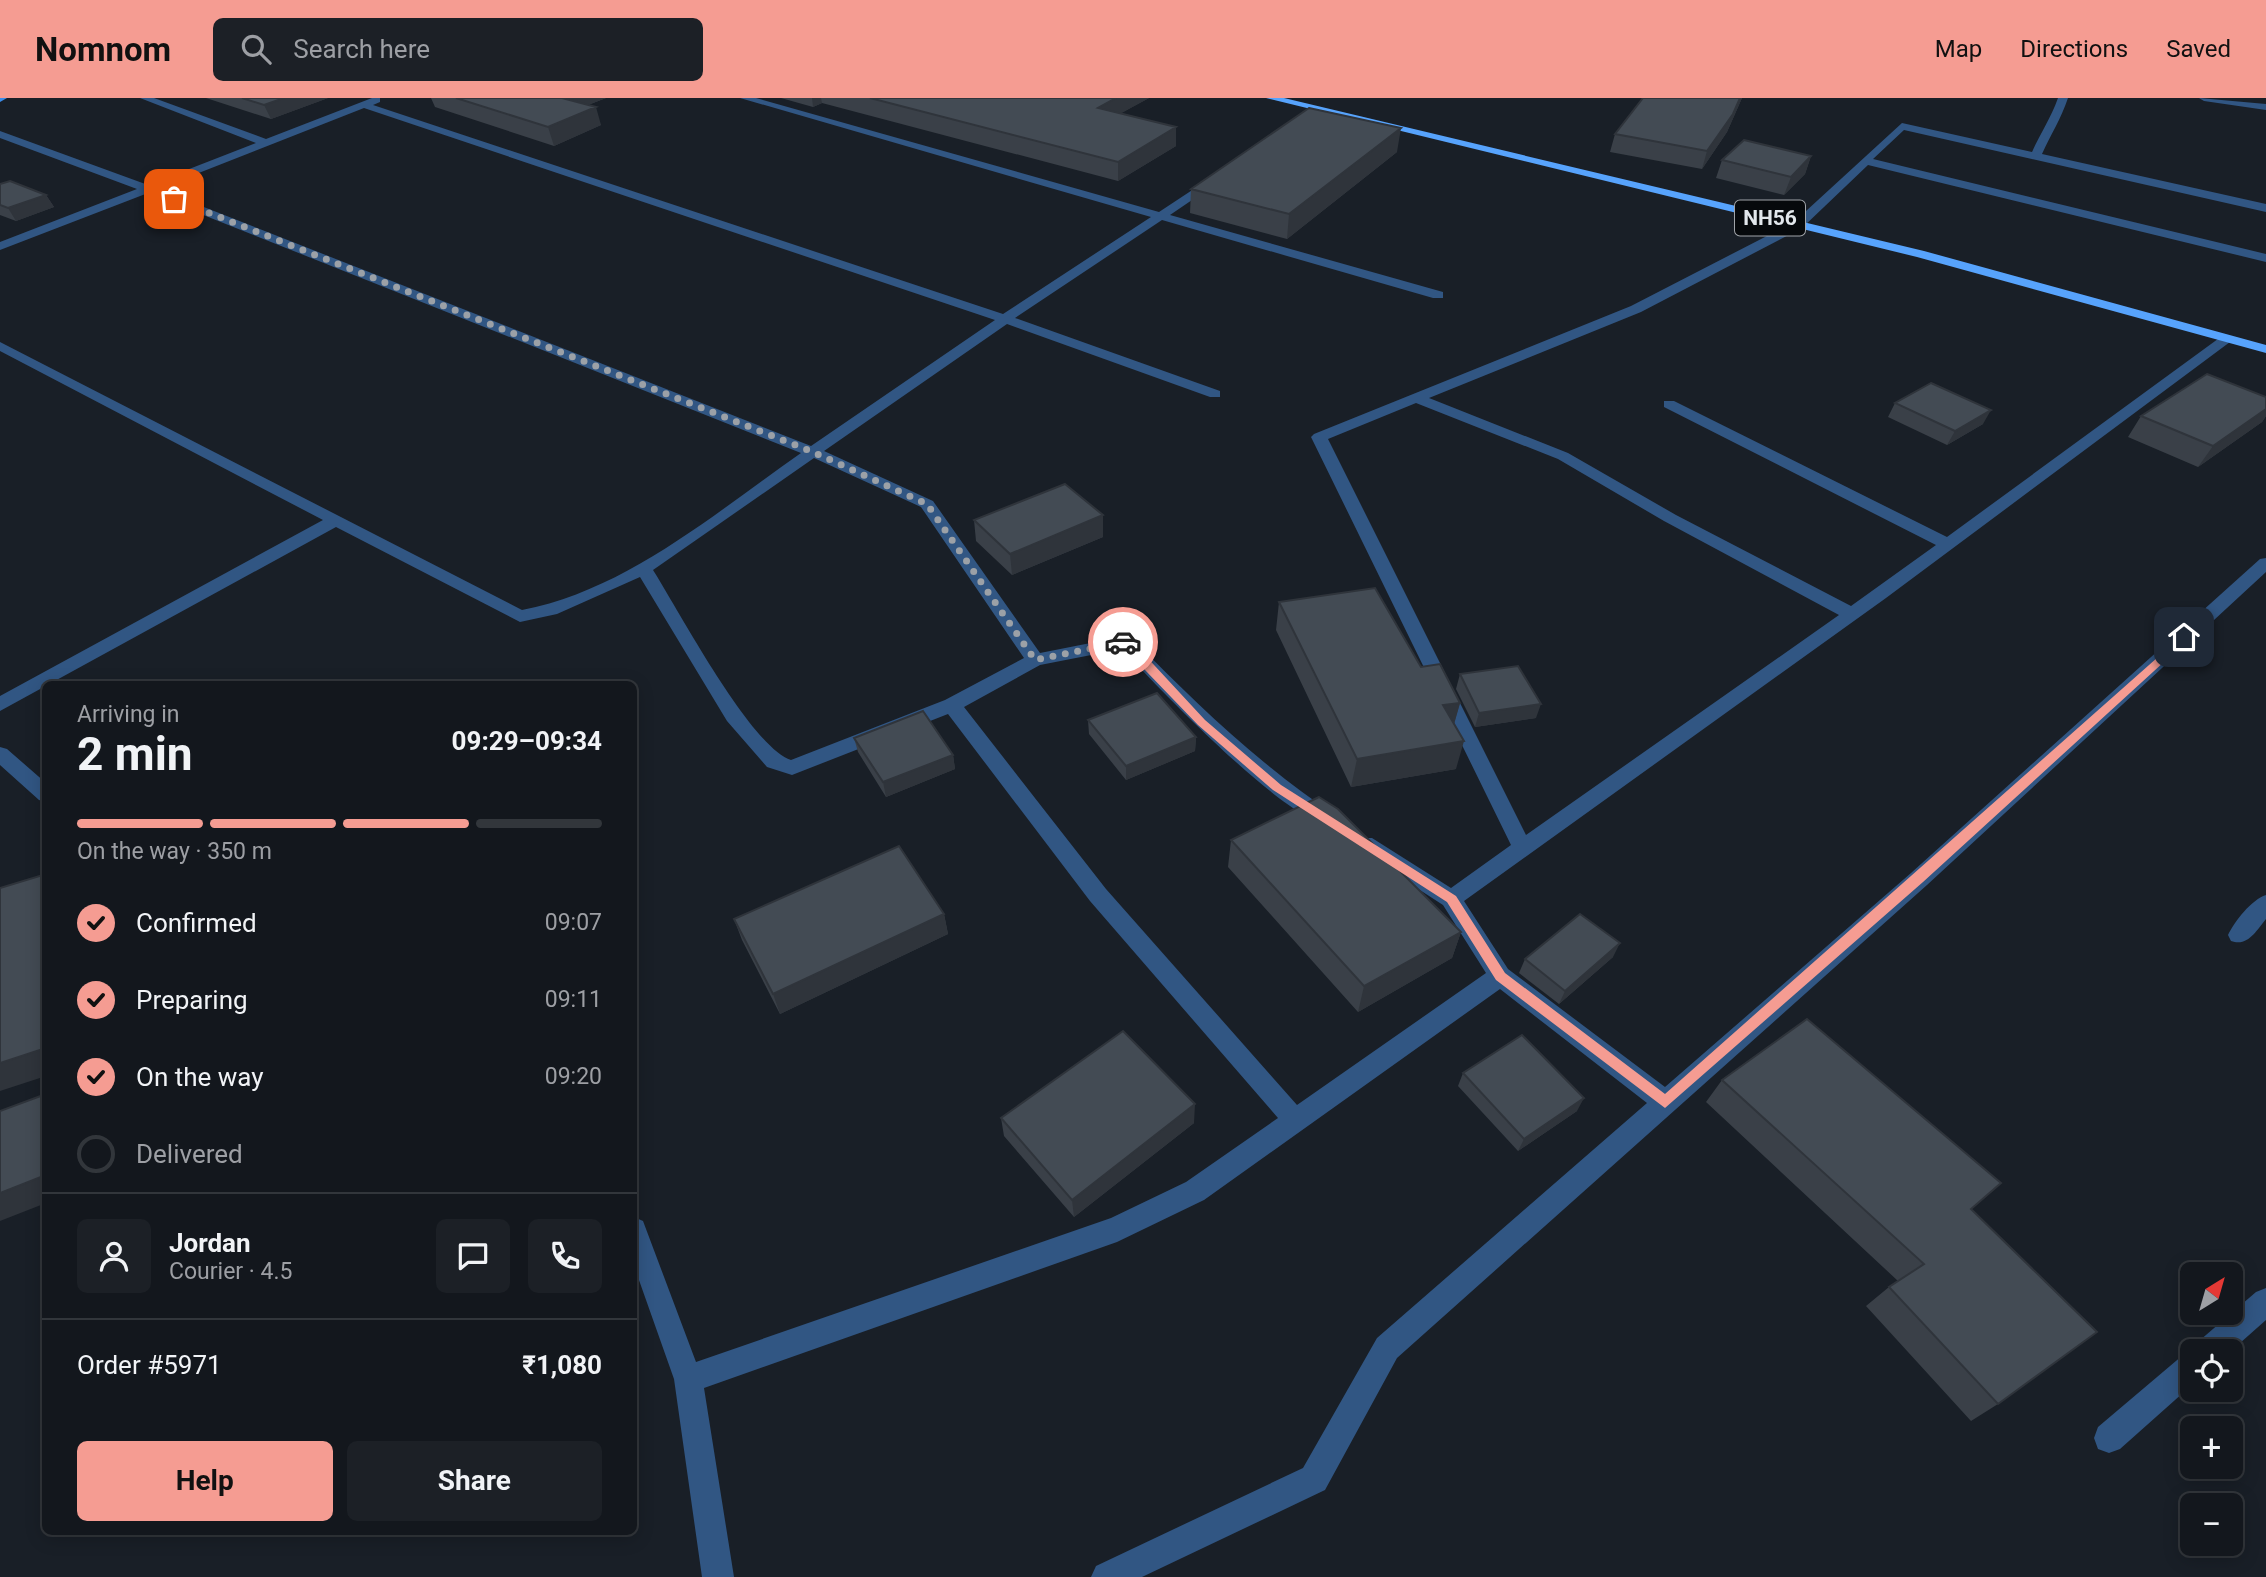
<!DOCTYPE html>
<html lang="en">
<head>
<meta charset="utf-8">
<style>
	body { margin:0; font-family:Roboto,sans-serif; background:#1c2026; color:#f1f3f6; height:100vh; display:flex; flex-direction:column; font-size:26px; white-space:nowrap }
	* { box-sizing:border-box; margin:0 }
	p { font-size:23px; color:#9d9fa4 }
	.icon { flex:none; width:38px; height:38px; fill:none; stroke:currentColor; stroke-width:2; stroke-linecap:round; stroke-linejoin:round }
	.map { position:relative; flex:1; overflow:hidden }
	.panel { position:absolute; left:42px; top:583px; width:595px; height:854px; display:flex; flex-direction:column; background:#13171d; border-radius:10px; box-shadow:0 4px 18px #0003,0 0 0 2px #32363b }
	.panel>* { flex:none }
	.needle { width:46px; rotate:37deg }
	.fabs { position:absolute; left:2180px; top:1164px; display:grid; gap:14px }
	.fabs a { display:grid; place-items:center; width:63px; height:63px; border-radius:10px; background:#13171d; box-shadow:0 4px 18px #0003,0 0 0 2px #32363b; font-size:35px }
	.pin { position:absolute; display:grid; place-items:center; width:60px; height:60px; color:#fff; margin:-30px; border-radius:14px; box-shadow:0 4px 10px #0006 }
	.courier { position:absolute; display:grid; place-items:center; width:70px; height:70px; margin:-35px; border:5px solid #f59c92; border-radius:50%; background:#fff; color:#222; box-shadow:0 2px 9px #0007 }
	.summary em { font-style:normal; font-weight:700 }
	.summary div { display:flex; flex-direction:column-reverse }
	.summary { display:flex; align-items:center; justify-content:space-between; height:119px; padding:0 35px }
	h1 { font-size:46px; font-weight:700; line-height:52px }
	.bar { display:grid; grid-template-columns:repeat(4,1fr); gap:10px 7px; align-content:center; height:84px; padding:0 35px }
	.bar i { height:9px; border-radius:5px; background:#32363b }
	.bar .selected { background:#f59c92 }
	.bar p { grid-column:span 4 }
	.line { display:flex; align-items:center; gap:18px; padding:0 35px; border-top:2px solid #32363b }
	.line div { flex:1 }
	.round { display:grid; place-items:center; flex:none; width:74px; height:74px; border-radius:10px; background:#1c2026 }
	ol { padding:0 35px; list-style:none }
	li { display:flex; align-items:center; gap:21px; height:77px }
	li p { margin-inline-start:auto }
	li .icon { padding:7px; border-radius:50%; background:#f59c92; color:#111; stroke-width:4 }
	li:last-child { color:#9d9fa4 }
	li i { width:38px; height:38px; border:4px solid #32363b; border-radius:50% }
	.action { display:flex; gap:14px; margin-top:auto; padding:14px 35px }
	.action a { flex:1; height:80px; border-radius:10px; background:#f59c92; color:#111; font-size:28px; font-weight:700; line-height:80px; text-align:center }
	.action a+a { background:#1c2026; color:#f1f3f6 }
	header { display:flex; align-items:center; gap:42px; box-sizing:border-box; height:98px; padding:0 35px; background:#f59c92; color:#111 }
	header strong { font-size:33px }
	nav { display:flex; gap:38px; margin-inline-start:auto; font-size:24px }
	.search { width:490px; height:63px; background:#1c2026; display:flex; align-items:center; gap:18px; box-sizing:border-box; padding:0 24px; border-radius:10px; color:#9d9fa4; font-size:26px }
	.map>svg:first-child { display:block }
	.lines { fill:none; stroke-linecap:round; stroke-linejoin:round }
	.minor { fill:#315683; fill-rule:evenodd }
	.major { fill:#3a8ce9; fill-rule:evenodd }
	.highway { fill:#57a3fc; fill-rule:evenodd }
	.wall { fill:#3a4048 }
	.shaded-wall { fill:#2f343b }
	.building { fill:#434b54; stroke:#2f343b; stroke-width:2 }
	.route { fill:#f59c92 }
	.done { stroke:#9ca1a7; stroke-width:7; stroke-dasharray:0 12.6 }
	.labels { text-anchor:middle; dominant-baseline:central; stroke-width:6; stroke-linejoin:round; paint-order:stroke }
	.shield { fill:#06090c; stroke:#a0a4a9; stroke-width:2 }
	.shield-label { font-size:21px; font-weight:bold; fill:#e2e7ec }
</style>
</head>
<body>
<header>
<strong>Nomnom</strong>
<div class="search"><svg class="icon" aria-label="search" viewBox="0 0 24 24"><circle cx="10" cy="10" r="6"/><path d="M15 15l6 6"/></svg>Search here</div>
<nav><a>Map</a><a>Directions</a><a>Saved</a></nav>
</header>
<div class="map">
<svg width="2266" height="1479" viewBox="0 0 2266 1479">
	<rect width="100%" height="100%" fill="#191f27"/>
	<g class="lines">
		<path class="minor" d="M140 0H154L266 41 372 0H380V4L373 7 1003 216 1151 119 740 0H756L1159 114 1209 81H1217V85L1170 117 1443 194V200H1433L1162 122 1015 220 1220 293V299H1210L1007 226 824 353 933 403 1040 555 1126 538 1132 540C1195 605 1258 665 1333 716L1336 721 1333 726C1298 737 1150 581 1122 551L1040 567 964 609 1106 791 1297 1007 1486 875 1443 807 1358 752 1354 746 1358 740H1372L1451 790 1511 747 1311 339 1314 336 1631 208 1794 124 1902 25 2032 54C2041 34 2051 20 2058 0H2068C2061 21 2051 36 2042 56L2266 106V114L1904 32 1873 61 2266 156V164L1868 67 1802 130 1641 214 1429 300 1568 355 1676 417 1851 508 1936 447 1664 309V303H1674L1947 439 2222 238 2234 241 1886 500 1464 803 1508 871 1665 989 1911 775 2260 461 2266 460V474L1927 787 1397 1260 1325 1392 1142 1479H1091L1096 1468 1303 1370 1377 1240 1647 1005 1500 891 1204 1102 1117 1144 704 1290 734 1479H702L674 1281 634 1168V1119L643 1123 696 1264 1111 1120 1186 1084 1278 1020 1090 803 948 616 792 677 767 669 727 623 640 479 557 516 520 524 336 429 0 613V598L323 422 0 253V244L522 512C627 492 716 414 801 355L148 95 0 152V144L137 91 0 40V33L148 87 256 45ZM364 10 995 222 811 348 158 91ZM1416 305 1558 361 1664 423 1839 517 1526 737 1328 341ZM814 360 921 409 1024 560 945 602 791 662C751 649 679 513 653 472Z
			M2199 0 2266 6V12L2204 3Z
			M0 649 7 651 46 685V704L39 702 0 667Z
			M2266 797V821C2256 833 2248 849 2231 843L2228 837C2235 823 2251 802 2266 797Z
			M2266 1190V1222L2231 1253H2195L2199 1243 2256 1194Z
			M2194 1253 2193 1286 2120 1351 2109 1355 2098 1351 2094 1340 2098 1329 2183 1257Z"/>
		<path class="major" d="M0 0H7L0 4Z"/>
		<path class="highway" d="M1266 0H1284L1924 153 2266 247V255L1917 159Z"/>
	</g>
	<path class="wall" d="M206 0H328L271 21Z
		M431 0H606L588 7 601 27 554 48 435 9Z
		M781 0H1149L1121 15 1176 29V48L1118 83 822 5 813 9Z
		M1643 0H1742L1727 34 1702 71 1610 54 1615 36Z
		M1397 54 1287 141 1190 115 1191 91Z
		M1811 58 1805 76 1784 97 1716 80 1722 62Z
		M0 86 46 97 54 109 16 123 0 117Z
		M2266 299V318L2262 324 2198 369 2128 339 2141 318Z
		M1895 305 1983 326 1947 347 1888 319Z
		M1103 417V439L1012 477 976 443 974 422Z
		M1279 504 1421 569 1460 605 1454 626 1456 671 1351 689 1276 532Z
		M1460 576 1536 620 1475 629 1456 591Z
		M1088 622 1196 639 1195 653 1126 682 1089 636Z
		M854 640 953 657 955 671 886 699 858 654Z
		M1231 742 1461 834 1452 860 1358 914 1228 769Z
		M944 816 948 836 780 916 742 842 734 821Z
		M1613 859 1559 906 1519 875 1525 861Z
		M1463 975 1577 1013 1518 1053 1458 988Z
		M1722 982 1971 1111 1998 1306 1971 1323 1866 1208 1889 1189 1898 1183 1706 1004Z
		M1001 1020 1194 1025 1074 1119 1004 1038Z"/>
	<path class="shaded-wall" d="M284 0H328L271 21 264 7Z
		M557 0H606L562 17Z
		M812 0H821L822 5 813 9Z
		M1116 0H1149L1098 28V10Z
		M1740 0H1742L1727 34 1702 71 1707 53Z
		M596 9 601 27 554 48 548 29Z
		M1176 29V48L1118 83V64Z
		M1401 30 1397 54 1287 141 1289 116Z
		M1811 58 1805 76 1784 97 1791 79Z
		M46 97 54 109 16 123 8 110Z
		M2266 311V318L2262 324 2198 369 2213 348Z
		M1991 312 1983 326 1947 347 1955 333Z
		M1103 417V439L1012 477 1010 456Z
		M1460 605 1452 633 1443 607Z
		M1541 606 1536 620 1475 629 1479 615Z
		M1196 639 1195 653 1126 682V668Z
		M1464 643 1456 671 1351 689 1357 661Z
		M953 657 955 671 886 699 883 684Z
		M944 816 948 836 780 916 773 896Z
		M1461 834 1452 860 1358 914 1364 888Z
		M1620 845 1613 859 1559 906 1565 893Z
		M46 950V978L0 993V965Z
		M1584 1000 1577 1013 1518 1053 1524 1041Z
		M1195 1006 1194 1025 1074 1119 1072 1102Z
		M46 1077V1105L0 1123V1095Z"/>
	<path class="building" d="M242 0H284L264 7Z
		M456 0H562L596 9 548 29Z
		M870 0H1116L1098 10 1176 29 1118 64Z
		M1643 0H1740L1733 16 1707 53 1615 36Z
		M1309 10 1401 30 1289 116 1191 91Z
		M1744 42 1811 58 1791 79 1722 62Z
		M10 83 46 97 8 110 0 107V86Z
		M2207 276 2266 299V311L2213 348 2141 318Z
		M1931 285 1991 312 1955 333 1895 305Z
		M1065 386 1103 417 1010 456 974 422Z
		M1375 490 1421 569 1440 566 1460 605 1443 607 1464 643 1357 661 1279 504Z
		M1518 568 1541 606 1479 615 1460 576Z
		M1157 595 1196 639 1126 668 1088 622Z
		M923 613 953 657 883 684 854 640Z
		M1319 699 1338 711 1461 834 1364 888 1231 742Z
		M899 748 944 816 773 896 734 821Z
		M46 776V950L0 965V790Z
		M1580 816 1620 845 1565 893 1525 861Z
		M1807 921 2001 1085 1971 1111 2097 1234 1998 1306 1889 1189 1924 1166 1722 982Z
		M1123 933 1195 1006 1072 1102 1001 1020Z
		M1522 937 1584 1000 1524 1041 1463 975Z
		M46 996V1077L0 1095V1013Z"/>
	<path class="route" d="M2184 536 2188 542 1923 784 1665 1010 1496 882 1447 804 1273 692 1198 627 1118 544 1130 541 1205 622 1281 687 1456 798 1505 875 1665 996Z"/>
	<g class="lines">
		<path class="done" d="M174 101 813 354 927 406 1035 562 1123 544"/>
	</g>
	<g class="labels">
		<rect class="shield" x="1735" y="102.5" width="70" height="35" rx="5"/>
		<g class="shield-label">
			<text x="1770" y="120">NH56</text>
		</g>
	</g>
</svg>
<div class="fabs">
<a><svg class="needle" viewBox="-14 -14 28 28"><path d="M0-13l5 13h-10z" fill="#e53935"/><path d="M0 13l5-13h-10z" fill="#9d9fa4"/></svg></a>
<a><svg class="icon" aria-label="locate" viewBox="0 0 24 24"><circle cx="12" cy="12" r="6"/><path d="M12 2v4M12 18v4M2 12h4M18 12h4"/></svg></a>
<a>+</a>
<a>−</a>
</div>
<div class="pin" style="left:174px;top:101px;background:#ea580c"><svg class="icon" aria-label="bag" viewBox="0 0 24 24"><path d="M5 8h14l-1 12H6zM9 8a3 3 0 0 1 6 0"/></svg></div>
<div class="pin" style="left:2184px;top:539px;background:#1f2937"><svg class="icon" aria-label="home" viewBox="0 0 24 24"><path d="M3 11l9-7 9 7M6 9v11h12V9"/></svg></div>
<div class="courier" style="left:1123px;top:544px"><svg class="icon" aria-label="car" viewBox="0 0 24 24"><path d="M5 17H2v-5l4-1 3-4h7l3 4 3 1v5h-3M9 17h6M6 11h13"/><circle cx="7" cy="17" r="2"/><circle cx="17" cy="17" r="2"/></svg></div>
<section class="panel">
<div class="summary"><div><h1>2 min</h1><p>Arriving in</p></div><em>09:29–09:34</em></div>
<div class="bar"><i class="selected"></i><i class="selected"></i><i class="selected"></i><i></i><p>On the way · 350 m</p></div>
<ol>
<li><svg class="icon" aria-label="check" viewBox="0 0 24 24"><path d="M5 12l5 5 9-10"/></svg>Confirmed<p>09:07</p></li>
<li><svg class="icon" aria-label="check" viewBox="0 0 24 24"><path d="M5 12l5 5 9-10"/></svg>Preparing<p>09:11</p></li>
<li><svg class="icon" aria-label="check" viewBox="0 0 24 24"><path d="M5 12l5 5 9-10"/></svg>On the way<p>09:20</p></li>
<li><i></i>Delivered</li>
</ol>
<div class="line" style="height:126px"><a class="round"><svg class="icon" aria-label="person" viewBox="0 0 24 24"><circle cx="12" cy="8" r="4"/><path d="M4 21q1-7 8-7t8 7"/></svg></a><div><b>Jordan</b><p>Courier · 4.5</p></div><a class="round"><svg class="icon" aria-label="chat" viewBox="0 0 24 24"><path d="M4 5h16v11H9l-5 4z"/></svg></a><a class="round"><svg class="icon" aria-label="phone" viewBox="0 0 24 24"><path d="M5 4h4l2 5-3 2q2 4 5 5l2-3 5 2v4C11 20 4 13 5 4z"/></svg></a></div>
<div class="line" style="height:91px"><div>Order #5971</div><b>₹1,080</b></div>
<div class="action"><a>Help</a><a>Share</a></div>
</section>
</div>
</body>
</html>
